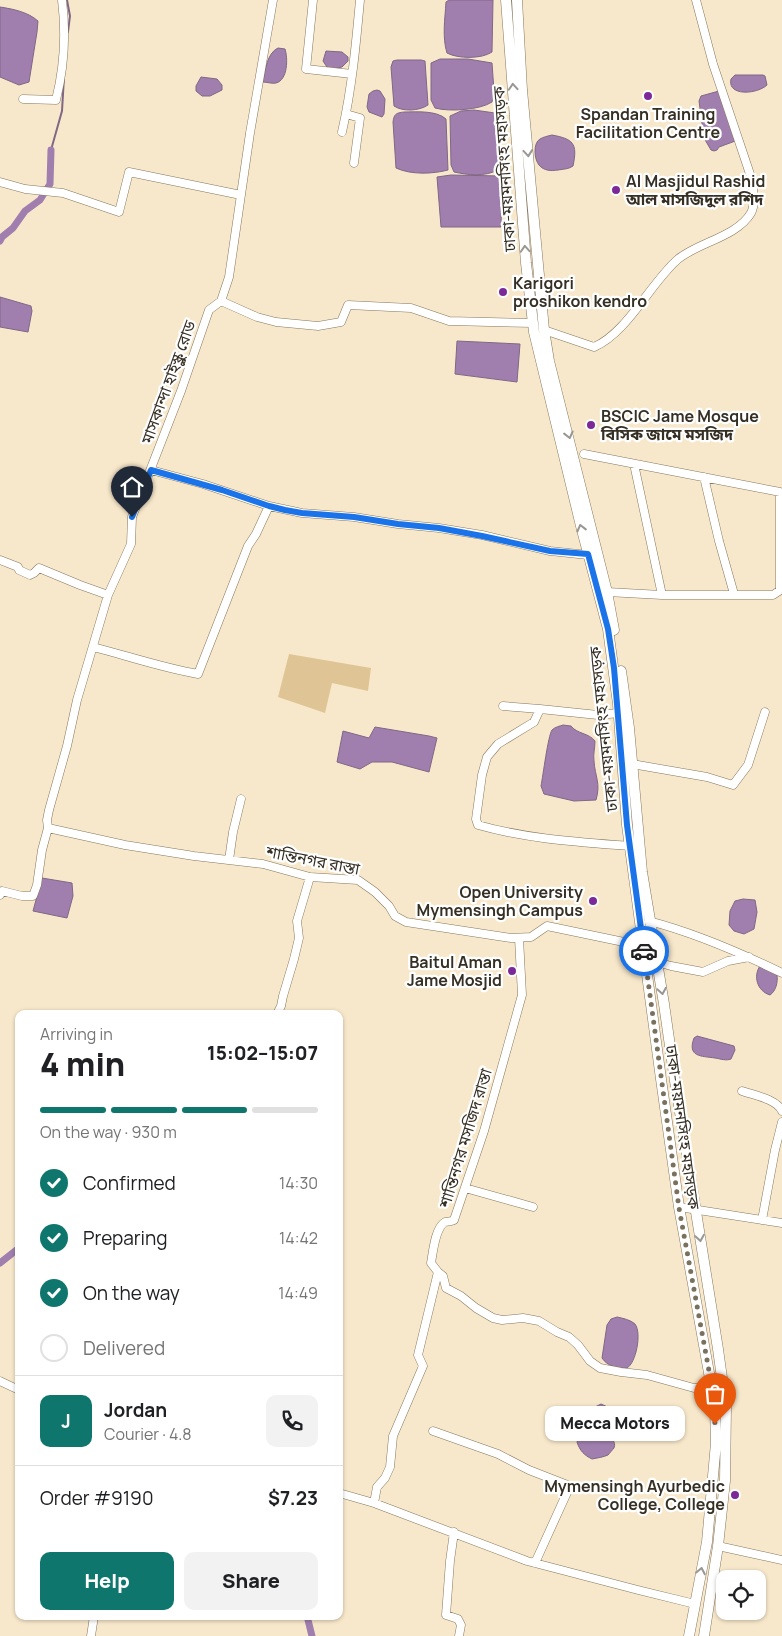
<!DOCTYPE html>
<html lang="en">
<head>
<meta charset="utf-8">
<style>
	body { margin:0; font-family:Manrope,"Noto Sans Bengali",sans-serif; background:#f2f2f2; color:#202124; height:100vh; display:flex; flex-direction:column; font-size:19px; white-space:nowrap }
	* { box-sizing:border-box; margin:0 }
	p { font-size:16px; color:#757577 }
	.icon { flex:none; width:28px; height:28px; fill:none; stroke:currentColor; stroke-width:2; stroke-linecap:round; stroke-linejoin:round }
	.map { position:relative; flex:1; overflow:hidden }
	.sheet { position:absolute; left:15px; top:1010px; width:328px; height:610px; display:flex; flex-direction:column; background:#fff; border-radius:10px; box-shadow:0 1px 4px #0004 }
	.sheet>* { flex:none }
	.tools { position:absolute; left:716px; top:1570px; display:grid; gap:10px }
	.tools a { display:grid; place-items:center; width:50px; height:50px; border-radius:10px; background:#fff; box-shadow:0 1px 4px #0004; font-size:25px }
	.pin { position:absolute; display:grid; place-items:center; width:42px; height:42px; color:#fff; margin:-51px -21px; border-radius:50% 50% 50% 0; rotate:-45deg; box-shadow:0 0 5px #0007 }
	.pin .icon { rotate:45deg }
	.courier { position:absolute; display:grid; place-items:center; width:50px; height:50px; margin:-25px; border:4px solid #1a73e8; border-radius:50%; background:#fff; color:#222; box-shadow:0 1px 6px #0007 }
	.bubble { position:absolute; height:35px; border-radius:10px; background:#fff; box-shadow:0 1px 4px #0004; font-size:16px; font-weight:800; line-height:35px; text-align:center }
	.overview em { font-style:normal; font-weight:800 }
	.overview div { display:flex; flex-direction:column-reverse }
	.overview { display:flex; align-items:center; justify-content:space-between; height:85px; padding:0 25px }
	h1 { font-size:32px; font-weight:800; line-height:38px }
	.bar { display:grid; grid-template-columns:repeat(4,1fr); gap:8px 5px; align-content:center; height:60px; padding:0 25px }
	.bar i { height:6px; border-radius:4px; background:#e0e0e0 }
	.bar .selected { background:#0f766e }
	.bar p { grid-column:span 4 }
	.line { display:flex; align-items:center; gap:12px; padding:0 25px; border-top:1px solid #e0e0e0 }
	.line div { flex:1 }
	.round { display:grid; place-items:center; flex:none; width:52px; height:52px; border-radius:10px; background:#f2f2f2 }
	ol { padding:0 25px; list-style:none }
	li { display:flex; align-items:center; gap:15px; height:55px }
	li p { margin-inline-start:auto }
	li .icon { padding:5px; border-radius:50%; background:#0f766e; color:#fff; stroke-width:4 }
	li:last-child { color:#757577 }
	li i { width:28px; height:28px; border:2px solid #e0e0e0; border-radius:50% }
	.button { display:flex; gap:10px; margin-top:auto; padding:10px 25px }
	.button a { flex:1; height:58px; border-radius:10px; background:#0f766e; color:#fff; font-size:20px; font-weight:800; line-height:58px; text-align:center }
	.button a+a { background:#f2f2f2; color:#202124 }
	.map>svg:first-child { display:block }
	.green { fill:#dfc595 }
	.water { fill:#a07faf; stroke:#806785 }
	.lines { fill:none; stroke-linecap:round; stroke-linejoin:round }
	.stream { stroke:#806785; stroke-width:2 }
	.canal { stroke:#a07faf; stroke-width:7 }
	.minor-casing { stroke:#86775d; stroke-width:9 }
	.major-casing { stroke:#86775d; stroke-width:11 }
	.minor { stroke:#fff; stroke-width:8 }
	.major { stroke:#fff; stroke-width:10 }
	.oneway { stroke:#9a9792 }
	.done { stroke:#7a705e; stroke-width:5; stroke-dasharray:0 9 }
	.route { stroke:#1a73e8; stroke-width:6 }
	.poi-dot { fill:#7b2998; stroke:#fff; stroke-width:2 }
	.labels { text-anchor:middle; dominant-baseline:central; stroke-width:4.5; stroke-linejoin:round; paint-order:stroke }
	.poi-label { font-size:16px; font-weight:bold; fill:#362f24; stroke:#fff; text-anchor:start }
	.street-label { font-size:16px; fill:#362f24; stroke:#fff }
</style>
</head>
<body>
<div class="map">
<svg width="782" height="1636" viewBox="0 0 782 1636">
	<rect width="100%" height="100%" fill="#f8e8cb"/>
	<path class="green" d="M289 654 371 668 368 691 332 683 325 713 278 697Z"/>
	<path class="water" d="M449 0H493L492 52C482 59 458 59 447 53 442 37 445 19 446 2Z
		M0 7C13 9 28 12 38 21L37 32 29 82 19 85 0 77Z
		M278 48 285 49C288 58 288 80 276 83 272 84 267 82 263 82 265 71 267 53 278 48Z
		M326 51 342 52 348 57V61L342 67 329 70 323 61Z
		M440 59H468L492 63 494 91 492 102C480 110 449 112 435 108L431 100V63Z
		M397 60H421L425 61 428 105C419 111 403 112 394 106L391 67 393 61Z
		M735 75H763L765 76 767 85C758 94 727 97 731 79Z
		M201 77 217 79 222 85V90L210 96H202L196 91V86Z
		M377 90 380 91 385 99 384 114 382 117 369 112 367 107 369 94 373 91Z
		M719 91 738 140 719 147 717 150 714 151 711 150 704 138 699 101 701 96Z
		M474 110 495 113 499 128 498 164V170C484 177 468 175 454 172L451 165 450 116 461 111Z
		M404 112C416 112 436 110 446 119L448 170C433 174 411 175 396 168L393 122C394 114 396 113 404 112Z
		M552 135C573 139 578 143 573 166 569 169 564 169 558 170 551 171 544 171 539 165 534 159 533 143 540 139 543 137 548 136 552 135Z
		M451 175 502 176 501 227H441L437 177Z
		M0 297 31 306 32 311 28 332 0 327Z
		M457 341 520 344 517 382 455 374Z
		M563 725 571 726C577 734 589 733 595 741 595 748 593 754 594 761 595 777 601 783 596 800L574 801 544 794 541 786C543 776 548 736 552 730 555 727 560 726 563 725Z
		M375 727 429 736 437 738 429 772 392 762H372L360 769 337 762 343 731 369 738Z
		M42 878 72 883 73 896 67 918 33 911Z
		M743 899 755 900 757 912 754 929 744 934 734 931 729 925 730 911 735 901Z
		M760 966 774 971 777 975C778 982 776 991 770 995 757 991 753 976 760 966Z
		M697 1036 734 1046 735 1050 731 1059C726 1061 721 1059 715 1058 701 1056 687 1057 694 1038Z
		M617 1317C622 1318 631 1320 635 1324 642 1333 636 1363 627 1368 618 1369 607 1366 602 1358L607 1325 611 1319Z
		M601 1404 612 1409 615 1413 614 1422 611 1431 586 1421 589 1410Z
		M585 1433C593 1433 619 1435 614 1448 613 1449 609 1454 608 1455 604 1457 597 1458 592 1459 584 1455 580 1451 577 1442L579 1436Z"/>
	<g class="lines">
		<path class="stream" d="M67 0 70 16 68 32
			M51 150 62 111 64 77"/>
		<path class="canal" d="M0 241 2 237 13 228 25 211 40 200 50 184 51 150
			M0 1263 19 1248
			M307 1616 312 1636"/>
		<g class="minor-casing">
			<path id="minor" d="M313 0 306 69 352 74
				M23 99 56 100C64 68 66 32 62 0
				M346 114 360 118 354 163
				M342 132C352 88 356 44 360 0
				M0 182 25 189 63 193 119 212 129 172 241 195
				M221 301 257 317 276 322 318 326 341 322 348 305 411 308 449 321 533 323
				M544 330 594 347C627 333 650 284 677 260 696 243 737 237 751 213 756 204 753 190 752 180L713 64 696 0
				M584 454 780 492V589
				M634 464 662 595
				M704 477 719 541 734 594
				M269 506 302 513 354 517 398 524 439 528 482 535 550 551 588 555
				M0 560 18 567 19 570 30 575 34 573 39 568 80 585 108 595
				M607 592 662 595H773L782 589
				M93 647C128 656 163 668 198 674L248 546 256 534 269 506 203 484 151 470
				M503 706 540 709
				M619 713 598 715 540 709 534 722 498 744 487 757 482 775 476 819 478 825C527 839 579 842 630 846
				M632 764 707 777 733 785 748 765 765 712
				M48 828 125 845 194 856 263 864 310 877 358 880 375 892 389 906 395 916 406 922 511 938 531 937 547 926 643 946
				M229 860 233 832 241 799
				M0 895 2 891 22 896H33L37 885 42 850 48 828 47 820 49 810 67 746 77 700 108 595 131 544 132 517 181 391 209 310 221 301 229 277 250 133 273 0
				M649 921C695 933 739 952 782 973
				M657 962 671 966 703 972 728 961 749 957
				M277 1014 281 1006 283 996 294 959 299 938 297 921 310 877
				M742 1091C753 1095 777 1099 782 1111
				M465 1188 533 1207
				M679 1207 782 1223
				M762 1220 775 1150 782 1122
				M438 1272 443 1276 446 1288 461 1296 476 1308 493 1318 502 1320 523 1318 539 1321 557 1332 569 1337 578 1345 590 1361 600 1368 621 1372 647 1375 694 1388 712 1387
				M0 1381 19 1390
				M433 1431 498 1454 529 1470 570 1486 535 1563
				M339 1493 374 1503 527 1561 638 1590 695 1604
				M374 1503 377 1487 385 1478 390 1467 393 1436 423 1366 418 1355 438 1272 431 1263C433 1252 435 1228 445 1222 446 1222 453 1221 454 1220L484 1131 522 995 519 938
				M454 1532 450 1561 446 1615 458 1619 461 1625 459 1636
				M718 1546 782 1560
				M91 1636 94 1616"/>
		</g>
		<g class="major-casing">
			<path id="major" d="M506 0 526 263 534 332 581 526 608 629 618 704 627 825 661 1079 679 1207 715 1406 716 1443 707 1542 689 1636
				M517 0 522 90 544 330 549 361 607 592 614 630
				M621 671 629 728 642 872 664 1004 675 1081 718 1349 726 1407 725 1481 718 1546 704 1636"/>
		</g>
		<use href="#minor" class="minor"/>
		<use href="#major" class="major"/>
	</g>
	<defs><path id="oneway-chevron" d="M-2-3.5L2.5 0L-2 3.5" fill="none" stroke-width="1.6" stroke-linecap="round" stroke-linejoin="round" transform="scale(1.25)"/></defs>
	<g class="oneway">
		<use href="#oneway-chevron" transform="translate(513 87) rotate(-94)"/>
		<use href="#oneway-chevron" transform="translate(528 153) rotate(85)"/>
		<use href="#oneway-chevron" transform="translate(525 249) rotate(-94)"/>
		<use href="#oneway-chevron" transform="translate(569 435) rotate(76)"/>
		<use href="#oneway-chevron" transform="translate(581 528) rotate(-104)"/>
		<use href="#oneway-chevron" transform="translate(662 991) rotate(80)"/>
		<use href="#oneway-chevron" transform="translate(700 1238) rotate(81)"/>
		<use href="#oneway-chevron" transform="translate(701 1571) rotate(-79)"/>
	</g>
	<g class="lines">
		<path class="done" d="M644 951 679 1208 712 1387 715 1424"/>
		<path class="route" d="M132 517 151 470 222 490 269 506 285 510 302 513 354 517 398 524 439 528 482 536 550 551 588 554 608 629 614 668 627 825 644 951"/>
	</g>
	<g class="poi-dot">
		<circle cx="648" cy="96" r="5"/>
		<circle cx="616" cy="190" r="5"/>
		<circle cx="503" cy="292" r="5"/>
		<circle cx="591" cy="425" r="5"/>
		<circle cx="593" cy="901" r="5"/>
		<circle cx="512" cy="971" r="5"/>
		<circle cx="735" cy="1495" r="5"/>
	</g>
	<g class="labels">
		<g class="poi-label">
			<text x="648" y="114" text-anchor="middle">Spandan Training<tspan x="648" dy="18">Facilitation Centre</tspan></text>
			<text x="626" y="181">Al Masjidul Rashid<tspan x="626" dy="18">আল মাসজিদুল রশিদ</tspan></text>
			<text x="513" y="283">Karigori<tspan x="513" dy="18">proshikon kendro</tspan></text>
			<text x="601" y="416">BSCIC Jame Mosque<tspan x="601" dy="18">বিসিক জামে মসজিদ</tspan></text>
			<text x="583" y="892" text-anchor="end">Open University<tspan x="583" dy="18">Mymensingh Campus</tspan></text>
			<text x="502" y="962" text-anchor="end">Baitul Aman<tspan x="502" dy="18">Jame Mosjid</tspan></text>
			<text x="725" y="1486" text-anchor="end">Mymensingh Ayurbedic<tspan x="725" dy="18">College, College</tspan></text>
		</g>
		<g class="street-label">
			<text transform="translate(504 169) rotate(-94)">ঢাকা-ময়মনসিংহ মহাসড়ক</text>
			<text transform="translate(168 382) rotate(-70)">মাসকান্দা হাইস্কুল রোড</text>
			<text transform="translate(603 729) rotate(-96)">ঢাকা-ময়মনসিংহ মহাসড়ক</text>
			<text transform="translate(313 860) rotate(11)">শান্তিনগর রাস্তা</text>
			<text transform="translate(683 1127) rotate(82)">ঢাকা-ময়মনসিংহ মহাসড়ক</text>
			<text transform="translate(465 1138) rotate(-73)">শান্তিনগর মসজিদ রাস্তা</text>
		</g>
	</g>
</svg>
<div class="tools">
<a><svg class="icon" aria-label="locate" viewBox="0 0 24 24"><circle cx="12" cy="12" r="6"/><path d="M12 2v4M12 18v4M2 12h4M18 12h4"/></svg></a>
</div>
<div class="pin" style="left:715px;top:1424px;background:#ea580c"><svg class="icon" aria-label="bag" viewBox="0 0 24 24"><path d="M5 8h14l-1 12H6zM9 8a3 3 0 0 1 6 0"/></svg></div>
<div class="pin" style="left:132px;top:517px;background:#1f2937"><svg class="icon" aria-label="home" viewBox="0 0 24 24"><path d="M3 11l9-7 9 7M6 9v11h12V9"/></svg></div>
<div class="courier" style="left:644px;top:951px"><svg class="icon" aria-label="car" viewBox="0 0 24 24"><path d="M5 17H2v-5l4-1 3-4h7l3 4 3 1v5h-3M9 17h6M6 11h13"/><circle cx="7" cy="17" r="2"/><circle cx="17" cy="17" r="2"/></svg></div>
<div class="bubble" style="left:545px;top:1406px;width:140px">Mecca Motors</div>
<section class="sheet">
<div class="overview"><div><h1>4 min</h1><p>Arriving in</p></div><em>15:02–15:07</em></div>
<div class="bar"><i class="selected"></i><i class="selected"></i><i class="selected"></i><i></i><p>On the way · 930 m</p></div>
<ol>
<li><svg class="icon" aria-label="check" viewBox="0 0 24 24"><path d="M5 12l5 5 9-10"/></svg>Confirmed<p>14:30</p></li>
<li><svg class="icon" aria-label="check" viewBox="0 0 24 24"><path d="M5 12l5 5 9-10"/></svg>Preparing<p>14:42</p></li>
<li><svg class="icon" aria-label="check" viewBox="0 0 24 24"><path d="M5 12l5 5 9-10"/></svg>On the way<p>14:49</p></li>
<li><i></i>Delivered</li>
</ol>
<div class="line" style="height:90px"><b class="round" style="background:#0f766e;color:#fff">J</b><div><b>Jordan</b><p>Courier · 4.8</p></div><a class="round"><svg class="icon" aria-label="phone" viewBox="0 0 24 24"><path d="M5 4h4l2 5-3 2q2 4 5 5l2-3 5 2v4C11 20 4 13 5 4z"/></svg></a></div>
<div class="line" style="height:65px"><div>Order #9190</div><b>$7.23</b></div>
<div class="button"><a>Help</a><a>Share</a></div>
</section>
</div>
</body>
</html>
